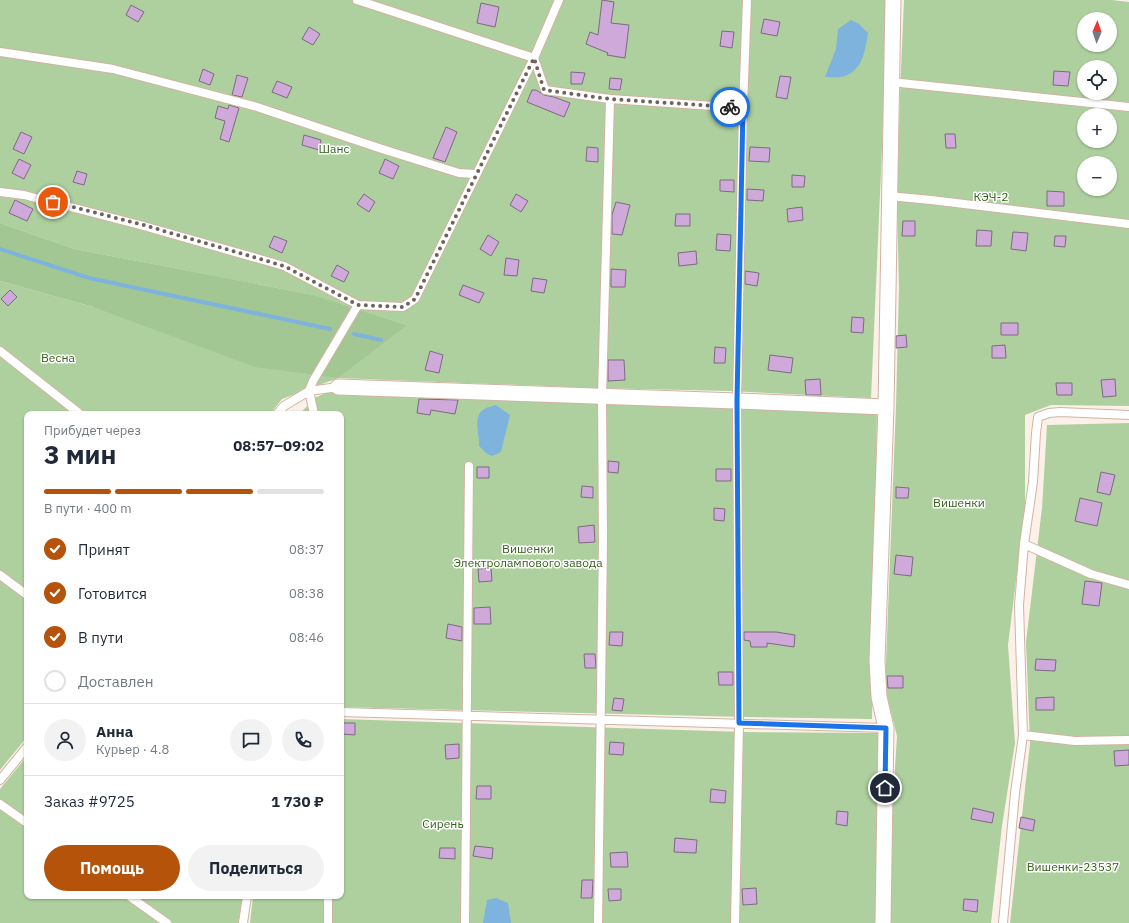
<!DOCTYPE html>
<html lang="ru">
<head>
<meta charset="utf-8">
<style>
	body { margin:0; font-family:"IBM Plex Sans",sans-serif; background:#f2f2f3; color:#1f2937; height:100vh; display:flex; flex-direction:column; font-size:15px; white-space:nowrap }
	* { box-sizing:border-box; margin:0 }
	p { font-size:13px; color:#747a83 }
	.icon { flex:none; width:22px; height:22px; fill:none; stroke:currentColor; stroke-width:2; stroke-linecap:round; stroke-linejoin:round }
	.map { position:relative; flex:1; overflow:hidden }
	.drawer { position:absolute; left:24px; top:411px; width:320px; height:488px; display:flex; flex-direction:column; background:#fff; border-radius:8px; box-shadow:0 1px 3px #0004 }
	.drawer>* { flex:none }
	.needle { width:26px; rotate:2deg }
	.fabs { position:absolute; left:1077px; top:12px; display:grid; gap:8px }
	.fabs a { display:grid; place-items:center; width:40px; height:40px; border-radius:50%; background:#fff; box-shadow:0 1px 3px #0004; font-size:20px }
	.pin { position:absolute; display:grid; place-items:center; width:34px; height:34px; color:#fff; margin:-17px; border:2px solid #fff; border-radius:50%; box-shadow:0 1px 4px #0007 }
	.courier { position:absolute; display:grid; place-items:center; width:40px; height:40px; margin:-20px; border:3px solid #1a73e8; border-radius:50%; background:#fff; color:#222; box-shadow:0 1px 5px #0007 }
	.overview em { font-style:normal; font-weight:800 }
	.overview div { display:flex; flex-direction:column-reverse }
	.overview { display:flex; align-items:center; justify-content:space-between; height:68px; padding:0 20px }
	h1 { font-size:26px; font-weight:800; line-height:30px }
	.bar { display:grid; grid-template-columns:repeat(4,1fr); gap:6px 4px; align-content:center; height:48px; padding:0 20px }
	.bar i { height:5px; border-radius:3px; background:#e0e1e3 }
	.bar .on { background:#b45309 }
	.bar p { grid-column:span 4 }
	.line { display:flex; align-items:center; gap:10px; padding:0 20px; border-top:1px solid #e0e1e3 }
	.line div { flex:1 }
	.round { display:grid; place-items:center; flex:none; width:42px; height:42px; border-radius:21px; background:#f2f2f3 }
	ol { padding:0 20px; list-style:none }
	li { display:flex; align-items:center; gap:12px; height:44px }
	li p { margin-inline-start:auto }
	li .icon { padding:4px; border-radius:50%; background:#b45309; color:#fff; stroke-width:4 }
	li:last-child { color:#747a83 }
	li i { width:22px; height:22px; border:2px solid #e0e1e3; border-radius:50% }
	.cta { display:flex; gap:8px; margin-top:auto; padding:8px 20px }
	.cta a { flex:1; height:46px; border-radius:24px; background:#b45309; color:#fff; font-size:16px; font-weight:800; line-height:46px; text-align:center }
	.cta a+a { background:#f2f2f3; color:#1f2937 }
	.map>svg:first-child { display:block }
	.green { fill:#aed09e; fill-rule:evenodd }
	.forest { fill:#a3c792 }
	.water { fill:#7eb3dd }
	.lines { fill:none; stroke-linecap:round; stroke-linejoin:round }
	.stream { stroke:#7eb3dd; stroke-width:4 }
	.building { fill:#d0a9db; stroke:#7c6a80 }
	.lane-casing { stroke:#d0b4a3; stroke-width:10 }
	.street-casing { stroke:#d0b4a3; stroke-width:17 }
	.lane { stroke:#fff; stroke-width:8 }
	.street { stroke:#fff; stroke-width:15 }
	.done { stroke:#6e635d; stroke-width:4; stroke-dasharray:0 7.2 }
	.route { stroke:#1a73e8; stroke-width:5 }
	.labels { text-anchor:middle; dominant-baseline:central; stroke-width:3; stroke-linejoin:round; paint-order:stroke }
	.park-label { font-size:12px; fill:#335f17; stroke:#fff }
</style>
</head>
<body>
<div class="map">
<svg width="1129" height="923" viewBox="0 0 1129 923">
	<rect width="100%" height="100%" fill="#fdf0e9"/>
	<path class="green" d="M0 0H887L883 127 871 398 729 391 596 388 338 378 282 399 270 414H27V737L0 770V281L93 307 407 325 313 295 75 249 0 223Z
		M904 0H1112L1129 2V406L1051 405 1025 415V508L1008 645 1015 743 1002 826 991 923H891V833L897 736 885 688 896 406 899 287 897 207 900 93ZM1084 19H1110V45H1084ZM1084 67H1110V93H1084ZM1084 115H1110V141H1084ZM1084 163H1110V189H1084Z
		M336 389 877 412 872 719 745 717 341 707V414H300L314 398Z
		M1129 423V923H1010L1030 744 1026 642 1042 508 1047 425Z
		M341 719 744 732 880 733 876 923H250L253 896H341Z
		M27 756V896H243L238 923H0V789Z"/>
	<path class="forest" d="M0 223 75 249 314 295 407 325 338 378 255 367 93 307 0 281Z"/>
	<path class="water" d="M851 20 859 24 868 33C865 51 863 69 845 76 840 78 831 77 825 77L836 49 838 29Z
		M496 405 510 415 501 452 492 456 486 453 479 446C480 435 472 417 484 409 487 407 493 406 496 405Z
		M496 898 508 903 511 923H483L487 900Z"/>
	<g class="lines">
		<path class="stream" d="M0 249 89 278 330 329
			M354 334 381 340"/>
	</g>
	<path class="building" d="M602 0 614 2 611 23 629 25 625 58 607 55 608 53 586 44 590 32 598 35Z
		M481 3 499 7 495 27 477 23Z
		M131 5 144 12 138 22 126 15Z
		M764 19 780 22 777 36 761 33Z
		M309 27 320 34 313 45 302 39Z
		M722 31 734 32 732 48 720 46Z
		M203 69 214 74 210 85 199 81Z
		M1054 71 1070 72 1068 86 1053 85Z
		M571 72 585 73 582 84H571Z
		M237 75 248 78 242 97 232 95Z
		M780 76 791 77 787 99 776 97Z
		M610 78 622 79 620 90 609 89Z
		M277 81 292 87 287 98 272 92Z
		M532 90H536L544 95 554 97 570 103 564 117 527 102Z
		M229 105 239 108 229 142 220 139 225 121 215 118 218 106 228 109Z
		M446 127 457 132 445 162 433 158Z
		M21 132 32 137 24 154 13 149Z
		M945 134H955L956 148H946Z
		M304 135 321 140 319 150 302 145Z
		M587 147 598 148V162L586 161Z
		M750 147 770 148 769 162 749 161Z
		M19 159 31 165 24 179 12 173Z
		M385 159 399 166 393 179 379 173Z
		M77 171 87 174 84 185 73 182Z
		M792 175 805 176 804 187H792Z
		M720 180H734V192L720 191Z
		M747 189 764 190 763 201 747 200Z
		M1047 191 1064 192V206H1047Z
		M364 194 375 202 369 212 357 204Z
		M516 194 528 201 521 212 510 205Z
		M15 200 33 209 27 221 9 213Z
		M616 202 630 205 622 235 612 234V215Z
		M802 207 803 220 788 222 787 209Z
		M676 214H690V226H675Z
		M903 221H915V236H902Z
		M977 230 992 231 991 246H976Z
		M1013 232 1028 233 1026 251 1011 249Z
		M717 234 731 235 730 251 716 250Z
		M488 235 499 242 491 256 480 249Z
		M274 236 287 241 282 253 269 247Z
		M1055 236H1066L1065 247 1054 246Z
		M696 251 697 264 679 266 678 253Z
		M506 258 519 260 517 276 504 275Z
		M337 265 349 272 344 282 331 276Z
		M611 269 626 270 625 287H611Z
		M745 271 759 273 757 286 745 284Z
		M533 278 547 280 544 293 531 291Z
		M463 285 484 293 479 303 459 295Z
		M10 290 17 297 8 306 1 299Z
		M852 317 864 318 863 333 851 332Z
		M1001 323H1018V335H1001Z
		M906 335 907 347 896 348V336Z
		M1005 345 1006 358H992V346Z
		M715 347 726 348 725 363H714Z
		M430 351 443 355 439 373 425 370Z
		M770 355 793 358 791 373 768 370Z
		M608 360H624L625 380 608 381Z
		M820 379 821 395H806L805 380Z
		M1115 379 1116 396 1103 397 1101 380Z
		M1056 383H1072V395H1057Z
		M419 399 458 400 455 414 431 410 430 415 417 413Z
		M608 461 619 462 618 473 608 472Z
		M477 467H489V478H477Z
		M716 469H731V481H716Z
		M1101 472 1115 475 1110 495 1097 492Z
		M582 486 593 487V498L581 497Z
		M896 487 909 488 908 498H896Z
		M1080 498 1102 503 1097 526 1075 521Z
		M714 508 725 509 724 521 714 520Z
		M594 525 595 542 579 543 578 527Z
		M896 555 913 557 911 576 894 574Z
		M491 568 492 581 479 582 478 569Z
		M1085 581 1102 583 1099 606 1082 604Z
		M490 607 491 624H474V608Z
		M448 624 462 627V641L446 638Z
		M610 632H623L622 646 609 645Z
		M744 632H776L795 635 794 647 767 643V647H751L750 641 744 640Z
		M584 654H595L596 668H585Z
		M1036 659 1056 660 1055 671 1035 670Z
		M718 672H733V685H719Z
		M887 676H903V688H888Z
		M1054 697V710H1036V698Z
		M614 698 624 699 622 711 612 710Z
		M342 723H355V735L342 734Z
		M610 742 624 743 623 755 609 754Z
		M459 744V758L446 759 445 745Z
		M1129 750V765L1115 766 1114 751Z
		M477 786H491V799H476Z
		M711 789 726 791 725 803 710 802Z
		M973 808 994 813 992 823 971 819Z
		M837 811 848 812 847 826 836 824Z
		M1021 817 1035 820 1033 831 1019 828Z
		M675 838 697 840 696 853 674 852Z
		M475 846 493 848 492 859 473 856Z
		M440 848H455V859L439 858Z
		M627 852 628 867H611L610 853Z
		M582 880H593L592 898H581Z
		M756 888 757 904 743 905 742 889Z
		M608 889H621V900L609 901Z
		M964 899 978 900 977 912 963 910Z"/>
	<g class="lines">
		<g class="lane-casing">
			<path id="lane" d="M357 0 534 58 559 0
				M0 52 113 69 257 107 382 149 459 173 476 174
				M534 58 545 90 610 99 602 396 603 540 598 923
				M891 82 1129 107
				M610 99 743 108
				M0 192 24 195 140 225 284 266 358 305
				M889 196 931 200 1129 224
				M0 351 80 414
				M338 387 309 391 313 381 358 305 403 307 415 299 534 58
				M277 414 284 406 309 391 314 414
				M1024 544 1091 574 1129 585
				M0 575 27 595
				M341 712 886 728
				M1023 735 1075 741 1129 740
				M0 780 27 747
				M0 804 27 823
				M129 896 167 923
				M243 923 247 896
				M328 923V896
				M465 923 469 466
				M735 923 739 723 737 401 743 108 747 0
				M1003 923 1015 793 1023 735 1019 605 1024 544 1033 482 1036 433 1038 417 1049 413 1060 412 1129 415"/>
		</g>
		<g class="street-casing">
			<path id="street" d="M338 387 737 401 886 407
				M883 923 886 728 879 697 877 661 886 407 893 0"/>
		</g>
		<use href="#lane" class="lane"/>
		<use href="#street" class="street"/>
	</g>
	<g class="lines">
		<path class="done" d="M53 202 140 224 284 266 358 305 403 307 415 299 534 58 544 90 610 99 730 107"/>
		<path class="route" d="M730 107 743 108 737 401 739 723 886 728 885 788"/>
	</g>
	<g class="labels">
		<g class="park-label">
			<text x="334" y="148">Шанс</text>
			<text x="991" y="196">КЭЧ-2</text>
			<text x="58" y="357">Весна</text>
			<text x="959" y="502">Вишенки</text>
			<text x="528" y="548">Вишенки<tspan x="528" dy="14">Электролампового завода</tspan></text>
			<text x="443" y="823">Сирень</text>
			<text x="1073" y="866">Вишенки-23537</text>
		</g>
	</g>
</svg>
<div class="fabs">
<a><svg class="needle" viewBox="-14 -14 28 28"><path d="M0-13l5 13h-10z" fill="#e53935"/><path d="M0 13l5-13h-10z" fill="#747a83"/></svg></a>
<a><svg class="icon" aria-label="locate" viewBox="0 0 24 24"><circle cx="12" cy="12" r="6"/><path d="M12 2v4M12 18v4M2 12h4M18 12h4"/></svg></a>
<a>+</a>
<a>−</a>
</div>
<div class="pin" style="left:53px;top:202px;background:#ea580c"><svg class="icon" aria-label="bag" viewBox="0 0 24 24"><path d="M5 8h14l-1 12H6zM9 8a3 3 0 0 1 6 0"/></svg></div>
<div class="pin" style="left:885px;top:788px;background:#1f2937"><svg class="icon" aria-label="home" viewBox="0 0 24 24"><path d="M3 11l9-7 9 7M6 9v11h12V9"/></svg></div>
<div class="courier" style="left:730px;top:107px"><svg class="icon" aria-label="bike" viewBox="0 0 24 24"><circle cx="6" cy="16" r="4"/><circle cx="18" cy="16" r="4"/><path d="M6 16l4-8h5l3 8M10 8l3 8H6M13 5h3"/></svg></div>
<section class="drawer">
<div class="overview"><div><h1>3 мин</h1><p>Прибудет через</p></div><em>08:57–09:02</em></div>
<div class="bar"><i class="on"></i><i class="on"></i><i class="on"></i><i></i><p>В пути · 400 m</p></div>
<ol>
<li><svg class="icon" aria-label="check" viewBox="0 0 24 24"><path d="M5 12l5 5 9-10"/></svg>Принят<p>08:37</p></li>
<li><svg class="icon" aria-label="check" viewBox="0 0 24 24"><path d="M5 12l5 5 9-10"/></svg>Готовится<p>08:38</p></li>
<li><svg class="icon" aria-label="check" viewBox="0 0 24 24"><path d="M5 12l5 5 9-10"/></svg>В пути<p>08:46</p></li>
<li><i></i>Доставлен</li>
</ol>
<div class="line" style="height:72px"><a class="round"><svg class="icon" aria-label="person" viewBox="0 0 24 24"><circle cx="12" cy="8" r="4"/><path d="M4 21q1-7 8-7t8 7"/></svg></a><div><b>Анна</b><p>Курьер · 4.8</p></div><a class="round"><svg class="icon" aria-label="chat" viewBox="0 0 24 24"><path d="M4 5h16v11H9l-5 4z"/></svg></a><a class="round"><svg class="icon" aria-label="phone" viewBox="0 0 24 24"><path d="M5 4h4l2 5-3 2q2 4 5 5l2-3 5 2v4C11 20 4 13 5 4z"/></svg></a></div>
<div class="line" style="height:52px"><div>Заказ #9725</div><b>1 730 ₽</b></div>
<div class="cta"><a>Помощь</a><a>Поделиться</a></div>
</section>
</div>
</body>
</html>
